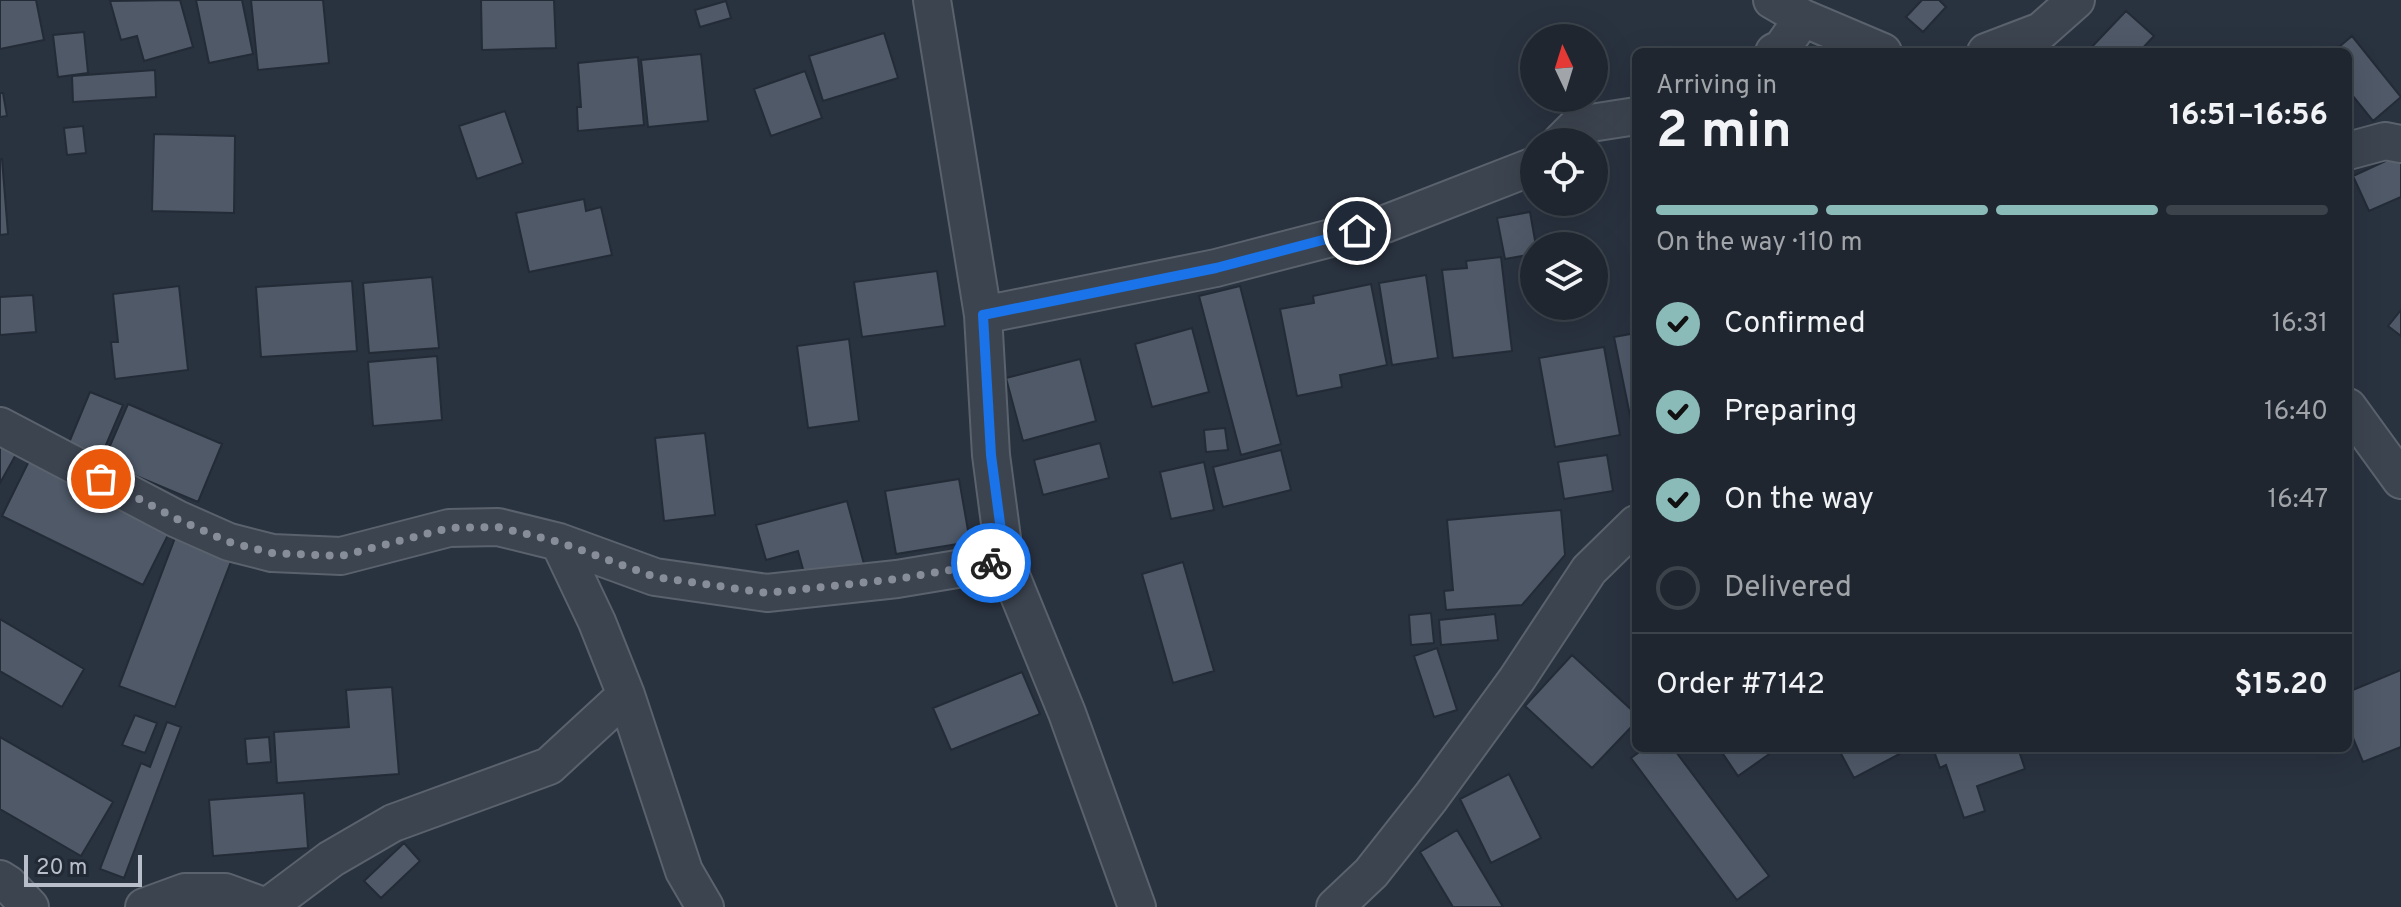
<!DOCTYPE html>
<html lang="en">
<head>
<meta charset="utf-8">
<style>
	body { margin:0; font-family:Overpass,sans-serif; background:#272e37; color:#f1f3f6; height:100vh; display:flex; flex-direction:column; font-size:30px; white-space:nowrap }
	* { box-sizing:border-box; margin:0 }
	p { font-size:26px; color:#a1a5aa }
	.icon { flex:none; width:44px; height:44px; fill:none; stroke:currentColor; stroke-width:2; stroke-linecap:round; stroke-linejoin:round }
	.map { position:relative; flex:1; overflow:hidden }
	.drawer { position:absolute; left:1632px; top:48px; width:720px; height:704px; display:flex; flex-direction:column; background:#1f262f; border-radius:12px; box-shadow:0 8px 32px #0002,0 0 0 2px #3c434b }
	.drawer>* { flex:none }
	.needle { width:52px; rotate:356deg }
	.fabs { position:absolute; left:1520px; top:24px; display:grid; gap:16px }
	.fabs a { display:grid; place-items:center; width:88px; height:88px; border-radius:50%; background:#1f262f; box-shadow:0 8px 32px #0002,0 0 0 2px #3c434b; font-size:40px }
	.scale { position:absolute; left:24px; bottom:20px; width:118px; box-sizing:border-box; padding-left:8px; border:4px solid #b9bfca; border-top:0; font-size:22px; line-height:28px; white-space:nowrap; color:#b9bfca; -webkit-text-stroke:6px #212935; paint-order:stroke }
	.pin { position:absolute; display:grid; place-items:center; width:68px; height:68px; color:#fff; margin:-34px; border:4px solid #fff; border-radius:50%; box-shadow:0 2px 8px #0007 }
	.courier { position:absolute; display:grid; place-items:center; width:80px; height:80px; margin:-40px; border:6px solid #1a73e8; border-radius:50%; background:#fff; color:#222; box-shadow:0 2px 10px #0007 }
	.head em { font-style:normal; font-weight:700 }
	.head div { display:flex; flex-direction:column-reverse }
	.head { display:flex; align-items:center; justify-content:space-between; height:136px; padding:0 24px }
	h1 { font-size:52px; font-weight:700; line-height:60px }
	.bar { display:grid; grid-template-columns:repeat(4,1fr); gap:12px 8px; align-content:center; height:96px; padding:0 24px }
	.bar i { height:10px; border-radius:6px; background:#3c434b }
	.bar .on { background:#8bbbb9 }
	.bar p { grid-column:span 4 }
	.line { display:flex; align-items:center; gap:20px; padding:0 24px; border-top:2px solid #3c434b }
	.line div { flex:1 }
	ol { padding:0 24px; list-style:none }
	li { display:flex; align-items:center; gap:24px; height:88px }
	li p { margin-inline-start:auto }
	li .icon { padding:8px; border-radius:50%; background:#8bbbb9; color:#111; stroke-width:4 }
	li:last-child { color:#a1a5aa }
	li i { width:44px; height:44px; border:4px solid #3c434b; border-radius:50% }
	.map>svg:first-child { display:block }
	.building { fill:#4f5968; stroke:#232b37; stroke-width:2 }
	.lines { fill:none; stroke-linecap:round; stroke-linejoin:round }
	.street-casing { stroke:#5a626d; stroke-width:40 }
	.street { stroke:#3c4450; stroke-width:36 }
	.done { stroke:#878e99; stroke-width:8; stroke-dasharray:0 14.4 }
	.route { stroke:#1a73e8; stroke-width:10 }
</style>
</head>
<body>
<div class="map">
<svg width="2401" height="907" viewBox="0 0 2401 907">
	<rect width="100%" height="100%" fill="#29323f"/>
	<path class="building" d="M0 0H36L44 40 0 49Z
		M180 0 193 47 144 61 137 36 121 40 110 1Z
		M196 0H242L253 54 209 63Z
		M251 0H323L329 63 258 70Z
		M481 0H554L556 48 482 50Z
		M1922 0H1939L1946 7 1923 32 1906 17Z
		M726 1 731 18 700 27 695 10Z
		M2126 11 2154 36 2139 52H2087Z
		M84 32 88 73 58 77 53 35Z
		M884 33 898 78 823 101 809 56Z
		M2352 36 2401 97 2373 121 2348 90V52H2333Z
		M701 54 708 121 648 127 641 60Z
		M638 57 644 125 578 131 577 107H581L578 63Z
		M155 70 156 97 73 102 72 76Z
		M805 71 822 118 771 136 754 89Z
		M0 93H3L7 116 0 117Z
		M505 111 523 163 477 179 459 126Z
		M83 126 86 153 67 155 64 128Z
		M154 134 235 136 234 213 152 211Z
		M2401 154V197L2369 211 2353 176Z
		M0 159H2L8 234 0 235Z
		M584 199 586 211 601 207 612 255 529 272 516 213Z
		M1530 212 1536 246H1534V254L1505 259 1497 218Z
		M1501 257 1512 351 1453 358 1442 270 1467 268 1466 261Z
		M937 271 945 326 862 337 854 282Z
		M1426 275 1438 358 1392 365 1379 283Z
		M432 277 439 348 369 353 363 283Z
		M352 281 357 351 261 357 256 287Z
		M1371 284 1387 365 1340 375 1342 387 1297 396 1280 309 1314 303 1313 296Z
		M179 286 188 370 115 379 111 342H118L113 294Z
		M1240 286 1281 444 1241 455 1199 296Z
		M33 295 36 332 0 335V297Z
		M2401 310V336L2388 326Z
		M1192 328 1209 392 1152 407 1135 344Z
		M1636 333V430H1633L1614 337Z
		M849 339 859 421 808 428 797 346Z
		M1604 347 1620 435 1555 447 1539 358Z
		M437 356 442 420 373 426 368 362Z
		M1080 359 1096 421 1023 441 1006 378Z
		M90 392 123 405 100 459 68 445Z
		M128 404 222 444 198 502 103 462Z
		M1225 428 1228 450 1206 452 1204 430Z
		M705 433 715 515 664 521 655 438Z
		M0 439 19 449 0 483Z
		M1100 443 1109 478 1043 495 1034 460Z
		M1281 450 1291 490 1223 507 1213 467Z
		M1607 455 1613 491 1564 499 1558 462Z
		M29 461 170 531 143 585 2 516Z
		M1204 462 1214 510 1171 519 1160 472Z
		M959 479 970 542 896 554 885 491Z
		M847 501 864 564 806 580 798 551 766 560 756 525Z
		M1561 510 1565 555 1522 605 1446 610 1444 591 1453 590 1447 520Z
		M175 538 232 559 175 707 119 686Z
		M1183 562 1214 671 1173 683 1142 574Z
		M1431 613 1434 643 1411 645 1409 615Z
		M1495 614 1498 640 1441 645 1439 620Z
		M0 619 84 669 62 707 0 671Z
		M1437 648 1457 710 1434 717 1414 656Z
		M1572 655 1636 714V722L1592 768 1525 706Z
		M2401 670V747L2363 762 2348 726V692Z
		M1022 672 1040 714 951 750 933 708Z
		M392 687 399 774 277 783 274 732 349 727 346 690Z
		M135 715 157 723 145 753 122 745Z
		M167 722 181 727 124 878 100 869 141 763 150 767Z
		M0 737 113 802 81 856 0 809Z
		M269 737 271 762 247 764 245 739Z
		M1645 748H1673L1769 876 1737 900 1631 758Z
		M1719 748H1774L1775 750 1738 776Z
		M1838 748H1906L1907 750 1854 778Z
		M1933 748H2018L2025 769 1977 786 1985 811 1964 818 1946 765 1940 768Z
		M1509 774 1541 838 1491 863 1460 799Z
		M304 793 308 848 213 856 209 800Z
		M1457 830 1503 907H1453L1420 852Z
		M404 843 420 861 381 898 364 881Z"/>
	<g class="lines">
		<g class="street-casing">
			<path id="street" d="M932 0 983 315 991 455 1005 561 1067 713 1137 907
				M1772 0 1803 18 1883 52
				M1774 52 1782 48 1803 18
				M1986 52 2041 31 2076 0
				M1561 142 1578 125 1636 116
				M2348 151 2385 141 2401 144
				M983 315 1216 268 1385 224 1534 166
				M2348 407 2401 480
				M0 426 177 519 229 542 272 553 341 556 449 528 498 527 559 542 655 577 767 593 897 579 1005 561
				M559 542 597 622 626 695 684 871 705 907
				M0 879 8 884 30 907
				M144 907 185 892H225L266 907
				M267 907 331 859 393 823 549 766 626 695
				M1335 907 1371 873 1431 797 1517 679 1589 570 1636 524"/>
		</g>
		<use href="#street" class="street"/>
	</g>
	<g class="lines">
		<path class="done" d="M101 479 177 519 229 542 272 553 341 556 449 528 498 527 559 542 655 577 767 593 897 579 991 563"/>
		<path class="route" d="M991 563 1005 561 991 455 983 315 1216 268 1357 231"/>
	</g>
</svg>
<div class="fabs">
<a><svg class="needle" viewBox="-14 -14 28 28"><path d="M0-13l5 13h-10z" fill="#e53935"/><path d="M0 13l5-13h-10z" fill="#a1a5aa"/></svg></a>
<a><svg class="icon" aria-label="locate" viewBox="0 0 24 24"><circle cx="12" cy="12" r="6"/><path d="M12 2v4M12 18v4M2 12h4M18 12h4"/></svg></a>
<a><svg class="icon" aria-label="layers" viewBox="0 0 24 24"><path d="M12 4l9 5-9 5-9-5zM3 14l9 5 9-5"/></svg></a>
</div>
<div class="scale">20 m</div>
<div class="pin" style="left:101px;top:479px;background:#ea580c"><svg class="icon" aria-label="bag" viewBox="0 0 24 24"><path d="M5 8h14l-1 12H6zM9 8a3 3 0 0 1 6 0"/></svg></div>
<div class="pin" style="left:1357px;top:231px;background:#1f2937"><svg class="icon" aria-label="home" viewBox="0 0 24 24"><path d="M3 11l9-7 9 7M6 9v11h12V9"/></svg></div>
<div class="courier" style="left:991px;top:563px"><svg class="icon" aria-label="bike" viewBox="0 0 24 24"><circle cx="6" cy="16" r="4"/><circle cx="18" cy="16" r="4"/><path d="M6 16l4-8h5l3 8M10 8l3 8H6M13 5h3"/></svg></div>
<section class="drawer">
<div class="head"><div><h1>2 min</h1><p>Arriving in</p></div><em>16:51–16:56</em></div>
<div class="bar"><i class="on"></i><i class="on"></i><i class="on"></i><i></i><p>On the way · 110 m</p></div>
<ol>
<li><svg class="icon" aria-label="check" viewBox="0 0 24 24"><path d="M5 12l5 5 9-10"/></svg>Confirmed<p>16:31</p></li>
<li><svg class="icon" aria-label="check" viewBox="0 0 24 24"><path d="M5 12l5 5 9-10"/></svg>Preparing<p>16:40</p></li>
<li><svg class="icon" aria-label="check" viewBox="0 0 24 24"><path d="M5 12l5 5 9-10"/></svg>On the way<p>16:47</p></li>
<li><i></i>Delivered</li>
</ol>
<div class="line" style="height:104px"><div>Order #7142</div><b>$15.20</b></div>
</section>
</div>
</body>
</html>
